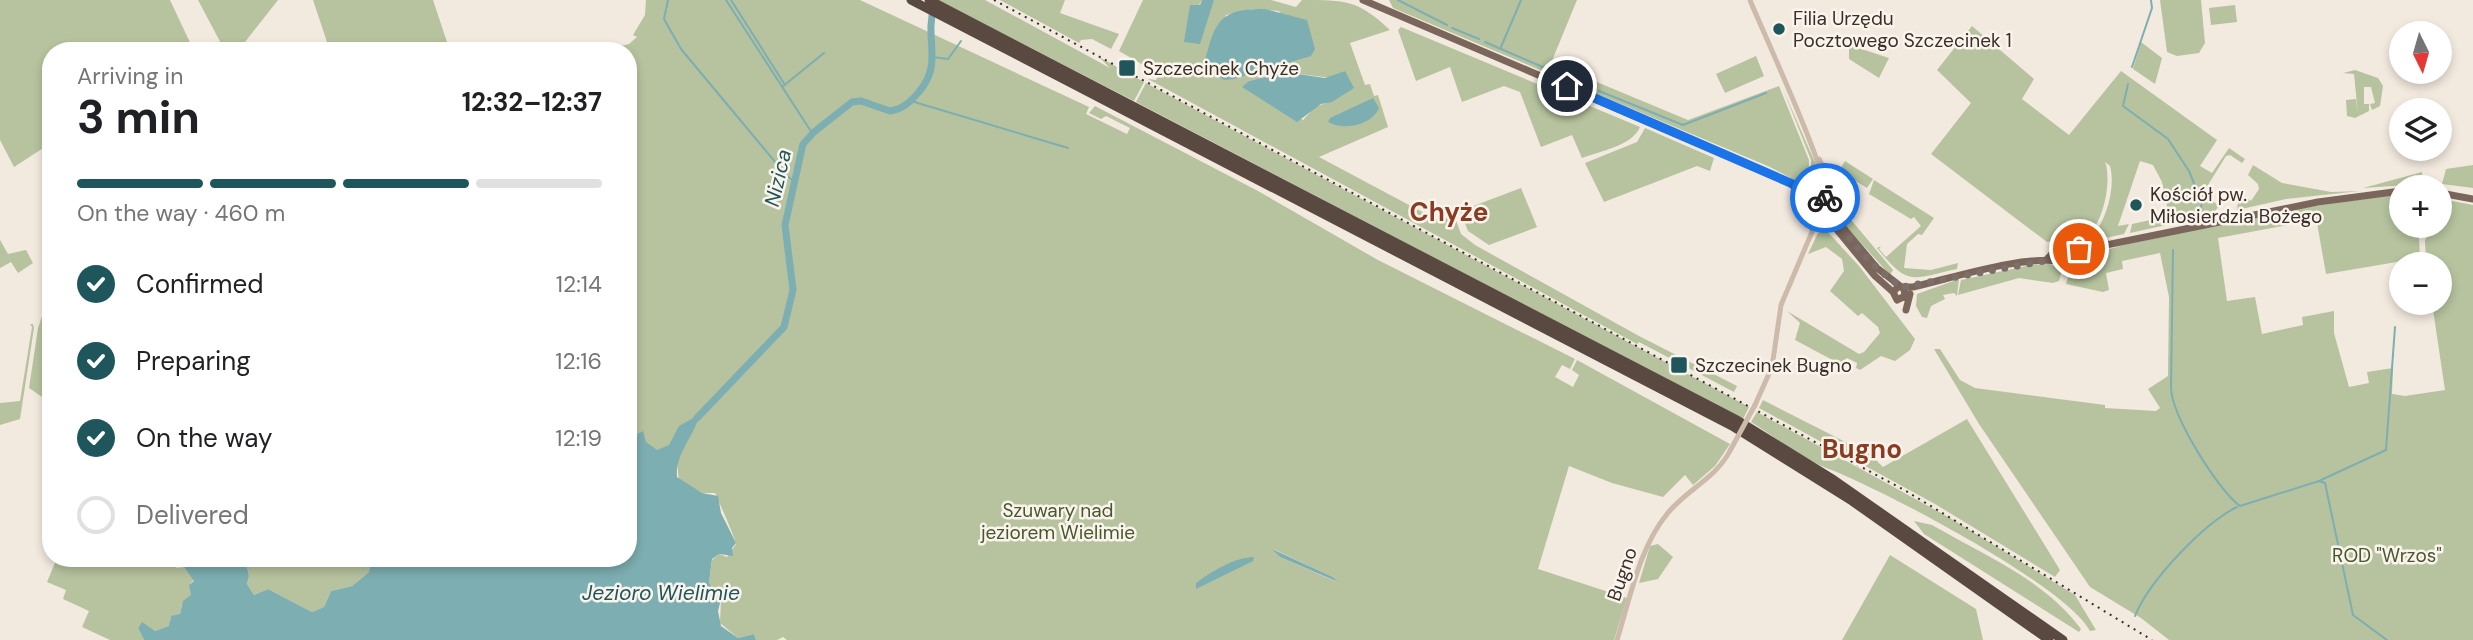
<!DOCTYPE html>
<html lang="en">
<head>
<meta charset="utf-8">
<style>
	body { margin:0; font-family:"DM Sans",sans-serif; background:#f6f6f6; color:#202124; height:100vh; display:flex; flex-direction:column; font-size:26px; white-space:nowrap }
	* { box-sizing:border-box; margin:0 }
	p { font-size:23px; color:#757577 }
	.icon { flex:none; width:38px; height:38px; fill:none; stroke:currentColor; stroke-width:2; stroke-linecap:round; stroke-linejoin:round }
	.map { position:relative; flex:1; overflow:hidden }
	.sheet { position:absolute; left:42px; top:42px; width:595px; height:525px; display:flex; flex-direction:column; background:#fff; border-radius:28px; box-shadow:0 4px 10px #0003 }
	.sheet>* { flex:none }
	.needle { width:46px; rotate:175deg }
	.fabs { position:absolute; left:2389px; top:21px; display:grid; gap:14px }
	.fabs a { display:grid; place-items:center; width:63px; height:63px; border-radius:50%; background:#fff; box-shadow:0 4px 10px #0003; font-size:35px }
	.pin { position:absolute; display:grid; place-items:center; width:60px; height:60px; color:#fff; margin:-30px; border:4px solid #fff; border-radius:50%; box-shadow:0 2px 7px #0007 }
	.courier { position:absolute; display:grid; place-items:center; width:70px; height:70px; margin:-35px; border:5px solid #1a73e8; border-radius:50%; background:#fff; color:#222; box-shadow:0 2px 9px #0007 }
	.headline em { font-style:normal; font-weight:700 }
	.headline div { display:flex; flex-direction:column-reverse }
	.headline { display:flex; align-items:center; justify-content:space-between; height:119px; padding:0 35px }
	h1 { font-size:46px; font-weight:700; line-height:52px }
	.bar { display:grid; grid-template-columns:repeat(4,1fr); gap:10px 7px; align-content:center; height:84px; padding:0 35px }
	.bar i { height:9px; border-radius:5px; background:#e0e0e0 }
	.bar .on { background:#1f565b }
	.bar p { grid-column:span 4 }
	ol { padding:0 35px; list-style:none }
	li { display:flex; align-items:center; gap:21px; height:77px }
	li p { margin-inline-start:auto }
	li .icon { padding:7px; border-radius:50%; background:#1f565b; color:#fff; stroke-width:4 }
	li:last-child { color:#757577 }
	li i { width:38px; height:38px; border:4px solid #e0e0e0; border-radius:50% }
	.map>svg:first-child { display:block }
	.green { fill:#b6c39e; fill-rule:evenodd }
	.water { fill:#7daeb1 }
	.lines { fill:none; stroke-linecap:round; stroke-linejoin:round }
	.stream { stroke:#7daeb1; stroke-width:2 }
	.river { stroke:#7daeb1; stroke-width:7 }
	.minor { stroke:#ccbaaa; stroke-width:5 }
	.major { stroke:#7b665b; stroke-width:7 }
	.highway { stroke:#5a4941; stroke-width:9 }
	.rail { stroke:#392f2a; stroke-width:2; stroke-dasharray:2 5; stroke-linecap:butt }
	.minor-bridge { stroke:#ccbaaa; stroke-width:5 }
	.done { stroke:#7a7069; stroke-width:7; stroke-dasharray:0 12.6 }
	.route { stroke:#1a73e8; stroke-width:9 }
	.poi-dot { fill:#1f565b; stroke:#faf4ec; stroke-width:2.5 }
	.labels { text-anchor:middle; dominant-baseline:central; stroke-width:5; stroke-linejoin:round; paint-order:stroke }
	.poi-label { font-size:19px; fill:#392f2a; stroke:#faf4ec; text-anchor:start }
	.park-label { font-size:19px; fill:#47582d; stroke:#faf4ec }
	.street-label { font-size:19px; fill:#392f2a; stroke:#faf4ec }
	.water-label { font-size:21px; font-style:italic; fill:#1f565b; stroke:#faf4ec }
	.district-label { font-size:26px; font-weight:bold; fill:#893c22; stroke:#faf4ec }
</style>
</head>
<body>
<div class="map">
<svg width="2473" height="640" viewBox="0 0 2473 640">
	<rect width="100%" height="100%" fill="#f3eadf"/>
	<path class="green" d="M0 0H170L194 51H51V143L14 167 0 140Z
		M198 0H278L238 51H225Z
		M313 0H433L450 51H330Z
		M646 0H860L1089 107 1086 114 1127 134 1130 128 1106 116 1101 119 1089 113 1095 106 1258 191 1378 260 1575 359 1570 369 1562 365 1555 377 1573 387 1579 375 1572 370 1577 360 1730 444 1715 466 1693 485 1685 475 1663 497 1612 483 1569 466 1538 569 1627 598 1614 640H787L783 637 777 640H756L754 634 738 638 720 623 721 599 709 583 712 560 719 554 727 557 736 544C736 540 717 497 715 493H702L679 481 677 463 665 450H654L634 438 628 439V51H600L629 44 637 37 633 35 645 15ZM1273 549 1333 577 1337 582 1280 557Z
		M938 0H985L1110 68 1099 57 1144 82 1134 101Z
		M1000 0H1065L1060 13 1119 34 1111 49 1092 39 1081 40 1079 43Z
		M1143 0H1202L1199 5H1190H1211L1214 0H1271L1296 7 1302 0C1346 0 1358 0 1390 30L1350 43 1365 85 1370 84 1374 96 1378 95 1388 127 1319 157 1439 221 1454 215 1461 234 1475 245 1639 336 1737 386 1734 392 1639 342 1637 344 1148 79 1156 80 1159 74 1119 51ZM1252 9 1279 11 1301 59C1265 63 1240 91 1205 68L1226 15ZM1345 71 1326 103 1315 107 1303 120 1249 81 1285 72 1331 78Z
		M1389 0H1577L1551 63 1688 120 1779 86 1809 160 1808 187 1770 167 1393 8Z
		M2160 0H2201L2205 43 2199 53 2177 56 2167 52Z
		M2235 5 2237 22 2211 25 2209 8Z
		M1972 26 2034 79 2022 99 2069 135 2121 71 2217 140 2200 166 2212 173 2229 148 2245 159 2242 163 2230 155 2226 156 2203 193 2219 206 2212 215 2130 233 2132 224 2169 216 2162 182 2153 165 2140 161 2118 226 2129 224 2124 234 2096 240 2092 238C2106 219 2116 189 2110 166L2105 162C2112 178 2104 226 2086 235 2077 240 2059 239 2047 242L1931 154 1971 103 1937 70Z
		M1401 27 1640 127C1632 146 1600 151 1582 158L1572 135 1541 147 1520 92 1504 86 1462 102 1450 67 1416 81 1398 30Z
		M2141 42 2162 58 2155 84 2133 69Z
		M1849 45 1889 58 1879 78 1849 59Z
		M1756 56 1764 76 1725 93 1716 74Z
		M2355 70 2378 78 2383 86 2380 106 2372 110 2370 104 2375 103 2371 87H2364V104H2369V111L2355 118 2347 116 2346 100 2356 99 2358 114 2354 74 2343 73Z
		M1146 83 1749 407 1743 419 1136 102Z
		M1783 89 1823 181 1811 186V160Z
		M1645 128 1714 158 1710 171 1697 166 1604 202 1585 163 1637 142Z
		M1845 161 1873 179 1867 188 1839 171Z
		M2253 165 2282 183 2331 192 2360 191 2286 199 2237 210 2238 202 2245 196 2251 201 2259 189 2258 184 2248 175Z
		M2473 165V188L2442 184 2446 169Z
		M2422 172 2423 184 2363 188Z
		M1874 180 1934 218 1922 235 1918 234 1907 244 1904 268 1931 270 1958 263 1957 269C1911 279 1909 287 1877 248L1881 246 1879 249 1886 257 1921 226 1914 217 1911 219 1869 194Z
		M1831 181 1847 215 1893 270 1890 275 1841 221V208Z
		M1521 188 1537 227 1489 245 1468 231 1460 211Z
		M2401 194V226H2424L2419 238 2420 258 2326 274 2317 223 2309 221 2218 238 2227 301 2255 297 2262 334 2303 325 2302 317 2334 311V333L2349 387 2369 383 2367 372 2393 368 2392 394 2405 396 2445 390 2432 303H2440V264H2426L2425 240 2433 226H2440V208L2447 200 2473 205V640H2169L2141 618 2090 587 1979 424 1934 349H1940L1960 380 1975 388 2105 405V408L2156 411 2160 408 2148 389 2168 376 2169 297 2160 253 2122 261 2123 269 2106 273 2109 290 2103 292 2066 284C2069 274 2072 264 2082 259 2109 246 2146 241 2175 234 2250 217 2325 203 2401 194Z
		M1826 230 1859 266 1915 339 1910 350 1895 361 1881 356 1860 370 1856 368 1857 363 1847 358 1840 364 1795 340 1800 323 1787 311 1859 354 1864 352 1880 333 1878 327 1862 313 1858 316 1830 291 1844 271 1842 259 1826 247 1808 254 1818 233Z
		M0 240 8 254 26 250 33 263 18 273 11 262 0 268Z
		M2050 264 2062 270 2059 281 2053 283 2019 278 1958 295 1961 280 2031 265Z
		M1959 279 1957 296 1954 293 1943 295 1945 299 1931 306 1927 318 1922 317 1916 306 1917 294Z
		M51 290V403L29 388 38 328Z
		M30 324H33L34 328 20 419 0 425V403L20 401 32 327Z
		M1763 400 1871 455 1883 467 1967 419 2060 570 2055 577 1935 504 1759 408Z
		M1757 412 1950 518 2075 595 2096 630 2090 631C2064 584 1878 487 1824 467 1799 457 1774 436 1751 422Z
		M1914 521 1932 525C1984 555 2045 580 2081 629L2079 632 1924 534Z
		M1658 544 1673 557 1658 579 1639 583 1650 546Z
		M1890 555 1976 609 1983 640H1842Z
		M57 558H168L166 561 177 568 184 567 194 580 190 584 191 595 182 605 180 614 170 618V626L155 631 142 623 138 628 144 640H110L82 627 89 611 63 599 66 590 47 582Z
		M245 558H375L370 562 369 572 352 586 331 591 324 607 312 612 268 589 254 595 247 584 249 576Z"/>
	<path class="water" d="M1202 0H1214L1200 44 1184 42 1190 5H1200Z
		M1265 9 1307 20 1315 49 1311 56 1234 79 1224 80 1205 68C1204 60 1207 53 1209 46 1218 13 1232 9 1265 9Z
		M1345 71 1354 88 1332 102 1321 104 1297 122 1242 87 1249 81 1285 72 1325 78Z
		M1373 98 1379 108C1372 125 1344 131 1328 122L1330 118Z
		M695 417 698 420C691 439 675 456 677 477L702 493 718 496 721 513 736 543 732 548 733 556 719 554 712 559 709 583 721 599 718 611 721 626 738 638 754 634 756 640H144L138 628 142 622 155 631 169 626 171 616 180 614 183 601 191 595 189 585 194 581 184 567H170L168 558H245L249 576 247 584 254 595 268 589 312 612 324 607 331 591 352 586 369 572 370 562 375 558H628V439L643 431 646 442 657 450 669 445 679 426Z
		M1272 549 1333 577 1338 582 1280 557Z
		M1254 557 1253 561 1196 589V583C1211 572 1235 557 1254 557Z"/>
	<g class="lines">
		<path class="stream" d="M668 0 664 19 681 49 786 175 795 182
			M726 0 812 133
			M731 0 785 85
			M1398 0 1447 25
			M1452 28 1479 39
			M1485 42 1591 88
			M1501 47 1521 0
			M933 57 948 59 961 41
			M2132 67 2152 8 2151 0
			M2128 84 2123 106 2168 139 2189 171 2202 203 2199 214
			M782 87 824 53
			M1599 91 1683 125 1766 93
			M911 101 1068 148
			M2173 250 2171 388C2172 416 2217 489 2240 506L2319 481 2325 483 2353 615 2387 640
			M2321 480 2386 450 2395 327
			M2135 616C2149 581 2203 524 2237 507"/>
		<path class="river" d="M697 418 784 327 793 290 785 225 803 144 814 132 852 102 861 101 890 111C903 109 910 102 918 93 944 64 924 40 934 7"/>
		<path class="minor" d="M1750 0C1762 30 1831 178 1826 198
			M1819 159 1827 174 1835 202
			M1812 230 1826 219
			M1755 405 1772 367 1781 305 1820 213
			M1617 640C1630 599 1639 548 1667 514 1687 489 1716 479 1731 449"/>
		<path class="major" d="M1363 0 1835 202 1840 224 1877 268 1904 289 1905 296
			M1793 186 1818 206
			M2440 193 2473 199
			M1829 220 1875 276 1893 292
			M2074 249 2111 244 2318 202 2401 191
			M2047 259 2063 243 2074 249
			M1893 292 1898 287H1913C1956 277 2025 254 2066 262L2088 250
			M1893 292 1897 300 1905 296
			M1906 310 1910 294"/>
		<path class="highway" d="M911 0 1732 426 1852 501 2049 640
			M929 0 1737 420 1831 478 2063 640"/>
		<path class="rail" d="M994 0 1906 491 2152 640"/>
		<path class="minor-bridge" d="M1731 449 1755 405"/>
	</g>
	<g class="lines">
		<path class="done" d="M1825 198 1836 204C1839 212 1836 219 1841 226 1856 250 1879 271 1901 287L2045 261 2063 243 2079 249"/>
		<path class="route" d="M1567 86 1825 198"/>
	</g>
	<g class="poi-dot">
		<circle cx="1779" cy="29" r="7"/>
		<rect x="1118" y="59" width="18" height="18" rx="3.5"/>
		<circle cx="2136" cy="205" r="7"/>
		<rect x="1670" y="356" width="18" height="18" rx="3.5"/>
	</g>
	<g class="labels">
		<g class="poi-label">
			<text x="1793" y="18">Filia Urzędu<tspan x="1793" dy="22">Pocztowego Szczecinek 1</tspan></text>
			<text x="1143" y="68">Szczecinek Chyże</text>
			<text x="2150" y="194">Kościół pw.<tspan x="2150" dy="22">Miłosierdzia Bożego</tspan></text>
			<text x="1695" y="365">Szczecinek Bugno</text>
		</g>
		<g class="park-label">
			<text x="1058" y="510">Szuwary nad<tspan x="1058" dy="22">jeziorem Wielimie</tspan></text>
			<text x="2387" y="555">ROD "Wrzos"</text>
		</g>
		<g class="street-label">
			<text transform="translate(1622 574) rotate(-71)">Bugno</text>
		</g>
		<g class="water-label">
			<text transform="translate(778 178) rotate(-77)">Nizica</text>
			<text x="661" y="593">Jezioro Wielimie</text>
		</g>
		<g class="district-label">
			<text x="1449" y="212">Chyże</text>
			<text x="1862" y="449">Bugno</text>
		</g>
	</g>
</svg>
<div class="fabs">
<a><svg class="needle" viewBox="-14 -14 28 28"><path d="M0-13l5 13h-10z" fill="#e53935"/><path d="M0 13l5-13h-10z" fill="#757577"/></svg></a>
<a><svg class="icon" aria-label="layers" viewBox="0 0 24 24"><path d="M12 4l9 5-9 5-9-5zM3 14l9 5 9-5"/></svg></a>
<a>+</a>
<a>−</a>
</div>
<div class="pin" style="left:2079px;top:249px;background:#ea580c"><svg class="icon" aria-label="bag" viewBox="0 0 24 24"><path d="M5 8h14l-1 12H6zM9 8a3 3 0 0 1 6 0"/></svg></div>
<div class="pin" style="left:1567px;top:86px;background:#1f2937"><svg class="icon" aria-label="home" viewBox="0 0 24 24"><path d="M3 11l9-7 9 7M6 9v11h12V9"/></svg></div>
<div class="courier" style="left:1825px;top:198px"><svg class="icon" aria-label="bike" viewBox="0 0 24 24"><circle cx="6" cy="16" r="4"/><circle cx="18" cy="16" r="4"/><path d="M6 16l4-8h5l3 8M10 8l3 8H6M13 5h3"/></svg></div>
<section class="sheet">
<div class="headline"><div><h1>3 min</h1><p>Arriving in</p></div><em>12:32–12:37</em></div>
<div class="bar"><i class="on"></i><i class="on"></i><i class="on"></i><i></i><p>On the way · 460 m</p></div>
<ol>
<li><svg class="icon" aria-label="check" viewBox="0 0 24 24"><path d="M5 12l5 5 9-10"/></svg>Confirmed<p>12:14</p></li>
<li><svg class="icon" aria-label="check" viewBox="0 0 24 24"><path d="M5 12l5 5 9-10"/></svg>Preparing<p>12:16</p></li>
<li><svg class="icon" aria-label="check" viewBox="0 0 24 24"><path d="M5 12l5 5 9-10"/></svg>On the way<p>12:19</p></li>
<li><i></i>Delivered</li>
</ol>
</section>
</div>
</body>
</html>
